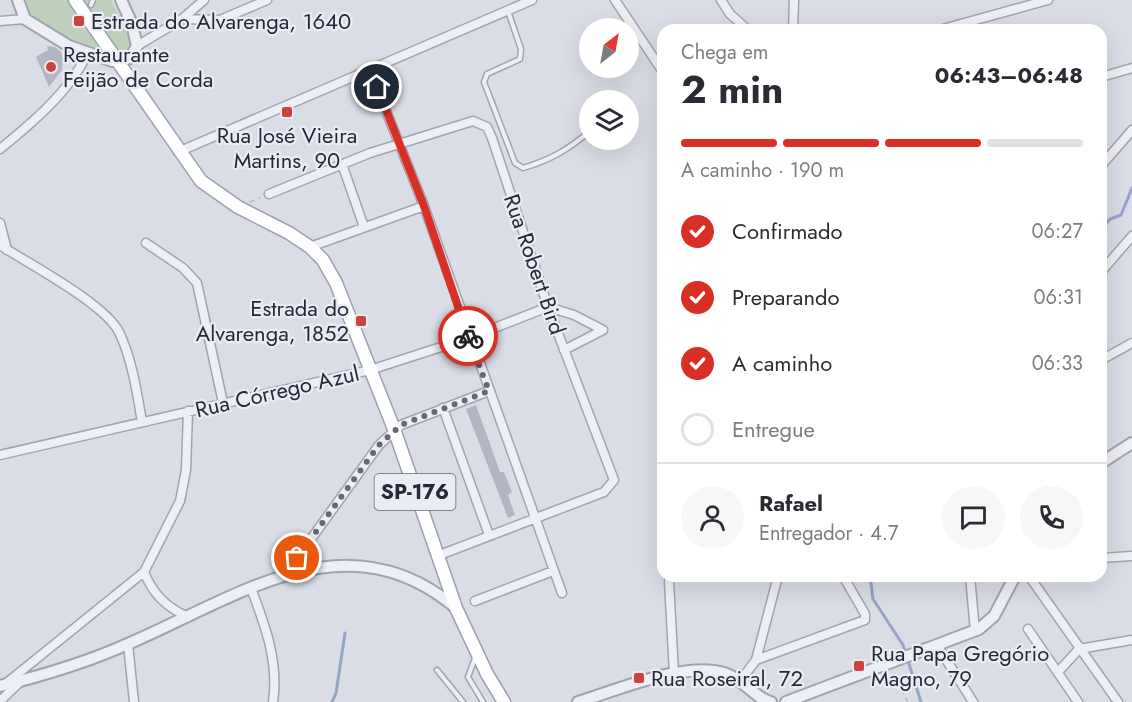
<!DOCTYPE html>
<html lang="pt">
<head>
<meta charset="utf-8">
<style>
	body { margin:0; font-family:Jost,sans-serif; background:#f7f7f7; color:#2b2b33; height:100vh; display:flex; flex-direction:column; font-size:22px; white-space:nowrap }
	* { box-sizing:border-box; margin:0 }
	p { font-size:20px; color:#7c7c81 }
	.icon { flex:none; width:33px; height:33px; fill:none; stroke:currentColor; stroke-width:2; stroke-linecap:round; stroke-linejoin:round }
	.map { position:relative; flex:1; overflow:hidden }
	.panel { position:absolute; left:657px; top:24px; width:450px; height:558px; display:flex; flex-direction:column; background:#fff; border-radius:18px; box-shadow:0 6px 24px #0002 }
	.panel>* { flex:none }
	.needle { width:39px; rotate:31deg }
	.controls { position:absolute; left:579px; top:18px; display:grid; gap:12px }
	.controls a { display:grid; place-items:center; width:60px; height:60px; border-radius:50%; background:#fff; box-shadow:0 6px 24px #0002; font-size:30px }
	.pin { position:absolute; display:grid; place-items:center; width:51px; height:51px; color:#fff; margin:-26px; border:3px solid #fff; border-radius:50%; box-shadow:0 2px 6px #0007 }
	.courier { position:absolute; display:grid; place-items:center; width:60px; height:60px; margin:-30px; border:4px solid #d93025; border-radius:50%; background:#fff; color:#222; box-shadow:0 2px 8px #0007 }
	.overview em { font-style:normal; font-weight:700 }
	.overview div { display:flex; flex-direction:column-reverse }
	.overview { display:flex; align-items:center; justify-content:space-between; height:102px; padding:0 24px }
	h1 { font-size:39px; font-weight:700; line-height:45px }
	.bar { display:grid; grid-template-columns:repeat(4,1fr); gap:9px 6px; align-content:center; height:72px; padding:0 24px }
	.bar i { height:8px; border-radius:4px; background:#e1e1e2 }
	.bar .current { background:#d93025 }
	.bar p { grid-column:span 4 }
	.line { display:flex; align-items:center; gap:15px; padding:0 24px; border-top:2px solid #e1e1e2 }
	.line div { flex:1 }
	.round { display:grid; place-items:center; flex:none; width:63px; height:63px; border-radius:32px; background:#f7f7f7 }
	ol { padding:0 24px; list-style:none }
	li { display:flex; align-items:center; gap:18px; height:66px }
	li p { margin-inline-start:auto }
	li .icon { padding:6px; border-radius:50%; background:#d93025; color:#fff; stroke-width:4 }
	li:last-child { color:#7c7c81 }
	li i { width:33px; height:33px; border:3px solid #e1e1e2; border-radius:50% }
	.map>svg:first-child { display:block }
	.green { fill:#becfbc }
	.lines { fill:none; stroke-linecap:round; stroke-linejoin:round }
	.stream { stroke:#96a5c6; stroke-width:3 }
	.building { fill:#b3b6c2 }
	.service-casing { stroke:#a1a4af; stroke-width:7 }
	.minor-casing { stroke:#a1a4af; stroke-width:11 }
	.tertiary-casing { stroke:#a1a4af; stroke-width:14 }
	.primary-casing { stroke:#9ba0b1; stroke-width:15 }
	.path { stroke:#b6b8c0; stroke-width:1.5; stroke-dasharray:4.5 4.5; stroke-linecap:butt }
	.service { stroke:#eeeff4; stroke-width:4 }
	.minor { stroke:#eeeff4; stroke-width:8 }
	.tertiary { stroke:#eeeff4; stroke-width:10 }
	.primary { stroke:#fff; stroke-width:12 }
	.done { stroke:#656977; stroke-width:6; stroke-dasharray:0 10.8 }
	.route { stroke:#d93025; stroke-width:8 }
	.poi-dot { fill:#cc423e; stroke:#eaecf4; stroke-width:2 }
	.labels { text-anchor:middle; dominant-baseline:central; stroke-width:4.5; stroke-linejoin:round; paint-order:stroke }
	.shield { fill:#eaecf4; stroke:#606472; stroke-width:1.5 }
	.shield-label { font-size:21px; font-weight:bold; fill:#252a3b }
	.poi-label { font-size:22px; fill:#252a3b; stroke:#eaecf4; text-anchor:start }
	.street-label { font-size:22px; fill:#252a3b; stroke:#eaecf4 }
</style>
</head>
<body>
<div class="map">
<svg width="1132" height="702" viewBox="0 0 1132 702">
	<rect width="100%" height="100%" fill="#dbdde6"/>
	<path class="green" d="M26 0H111L133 44C114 74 51 30 29 19Z"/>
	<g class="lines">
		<path class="stream" d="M1101 230 1110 219 1121 215 1132 188
			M870 576 873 599 903 645 921 702
			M332 702 336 693 345 633"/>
	</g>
	<path class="building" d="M47 46 55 47 61 52 63 58 62 70 49 87 36 57 48 50Z
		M476 405 500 472H504L512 492 508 495 515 515 508 518 466 409Z"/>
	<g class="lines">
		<g class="service-casing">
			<path id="service" d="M91 5 93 0
				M508 11 521 49 520 59 487 74 484 82 515 163 523 168C550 160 568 150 590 131
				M475 658 468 677 483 702
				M437 670 463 702"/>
		</g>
		<g class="minor-casing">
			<path id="minor" d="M615 0 663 72
				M721 0 730 14 748 30
				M182 19 220 20 267 0
				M0 21 25 19
				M793 30 794 0
				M939 30 1048 0
				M969 30 976 20
				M137 46 182 19 204 0
				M369 68 424 206 562 593
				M1101 77 1132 68
				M0 149C31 124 70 91 87 54
				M178 152 532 0
				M342 164 364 227
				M1101 166 1132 130
				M269 194 370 153 473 121 487 127 492 138 548 307 614 480 604 492 437 556
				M0 223 7 250
				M146 243 183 268 197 283 223 403
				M0 245C29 264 104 303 119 332 132 359 137 392 142 422
				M310 247 424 206
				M1101 272 1132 236
				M1101 360 1132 343
				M443 408 489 535
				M0 455 370 370 469 338 548 307 574 315 603 330 564 350
				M1101 558 1132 556
				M144 572C153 594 166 607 188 617
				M285 575 379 445 401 425 489 391
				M970 576 975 631
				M1029 576 1118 702
				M669 581 674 674
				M251 588C265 625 279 662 273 702
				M475 601 553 571
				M1028 629 1078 702
				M128 644 134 702
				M937 645 973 702
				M756 660 865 620V614L843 576
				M1058 672 1079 649 1132 640
				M741 680 756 660 778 576
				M4 685 144 572 180 501 186 470 188 411
				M0 701 21 681"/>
		</g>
		<g class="tertiary-casing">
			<path id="tertiary" d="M18 0 25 19 69 46 112 61 130 58 137 46 132 24 121 0
				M1101 463 1132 443
				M0 686C45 675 88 662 130 643 239 596 347 516 456 608
				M578 702C617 690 685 661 724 673 744 679 754 698 771 702
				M786 702 979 629 994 616 1015 576"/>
		</g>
		<g class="primary-casing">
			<path id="primary" d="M75 0 201 181 238 207 289 233 310 247 323 260 336 283 394 429 456 608 487 674 504 702"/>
		</g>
		<path class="path" d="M250 202 260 198
			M893 674 908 702"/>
		<use href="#service" class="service"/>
		<use href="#minor" class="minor"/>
		<use href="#tertiary" class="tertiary"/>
		<use href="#primary" class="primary"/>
	</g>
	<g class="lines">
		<path class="done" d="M297 558 379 445 401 425 489 391 468 336"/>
		<path class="route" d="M377 87 424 206 468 336"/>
	</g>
	<g class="poi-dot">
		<rect x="73" y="15" width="12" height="12" rx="3"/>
		<circle cx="51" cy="67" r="6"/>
		<rect x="281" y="106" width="12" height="12" rx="3"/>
		<rect x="355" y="315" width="12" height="12" rx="3"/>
		<rect x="853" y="660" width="12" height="12" rx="3"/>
		<rect x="633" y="672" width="12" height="12" rx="3"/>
	</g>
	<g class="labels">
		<rect class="shield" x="374.5" y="474" width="81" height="36" rx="4.5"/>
		<g class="shield-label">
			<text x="415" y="492">SP-176</text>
		</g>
		<g class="poi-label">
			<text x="91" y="21">Estrada do Alvarenga, 1640</text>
			<text x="63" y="54">Restaurante<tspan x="63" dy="25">Feijão de Corda</tspan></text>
			<text x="287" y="135" text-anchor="middle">Rua José Vieira<tspan x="287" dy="25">Martins, 90</tspan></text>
			<text x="349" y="308" text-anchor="end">Estrada do<tspan x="349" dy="25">Alvarenga, 1852</tspan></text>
			<text x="871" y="653">Rua Papa Gregório<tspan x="871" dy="25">Magno, 79</tspan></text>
			<text x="651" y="678">Rua Roseiral, 72</text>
		</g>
		<g class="street-label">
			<text transform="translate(535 264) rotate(71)">Rua Robert Bird</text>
			<text transform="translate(277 391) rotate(-13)">Rua Córrego Azul</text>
		</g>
	</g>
</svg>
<div class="controls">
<a><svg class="needle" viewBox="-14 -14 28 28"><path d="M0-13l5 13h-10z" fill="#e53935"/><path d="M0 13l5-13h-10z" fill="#7c7c81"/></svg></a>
<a><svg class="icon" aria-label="layers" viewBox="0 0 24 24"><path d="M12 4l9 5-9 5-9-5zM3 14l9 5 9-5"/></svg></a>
</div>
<div class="pin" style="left:297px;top:558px;background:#ea580c"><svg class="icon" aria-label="bag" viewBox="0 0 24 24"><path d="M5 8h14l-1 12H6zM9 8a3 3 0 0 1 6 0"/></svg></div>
<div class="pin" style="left:377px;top:87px;background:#1f2937"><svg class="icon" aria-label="home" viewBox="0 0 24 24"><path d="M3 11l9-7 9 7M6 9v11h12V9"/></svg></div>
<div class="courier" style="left:468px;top:336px"><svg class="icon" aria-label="bike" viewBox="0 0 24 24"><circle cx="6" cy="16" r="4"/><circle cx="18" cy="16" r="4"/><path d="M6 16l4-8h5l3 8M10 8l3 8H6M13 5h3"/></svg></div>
<section class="panel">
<div class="overview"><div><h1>2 min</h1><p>Chega em</p></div><em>06:43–06:48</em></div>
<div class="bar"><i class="current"></i><i class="current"></i><i class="current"></i><i></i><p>A caminho · 190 m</p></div>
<ol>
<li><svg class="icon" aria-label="check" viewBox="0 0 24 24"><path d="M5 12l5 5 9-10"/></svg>Confirmado<p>06:27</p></li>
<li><svg class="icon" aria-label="check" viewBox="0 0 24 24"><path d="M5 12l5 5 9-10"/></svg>Preparando<p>06:31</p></li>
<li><svg class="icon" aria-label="check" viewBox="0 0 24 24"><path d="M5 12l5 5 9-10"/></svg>A caminho<p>06:33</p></li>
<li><i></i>Entregue</li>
</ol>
<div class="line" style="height:108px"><a class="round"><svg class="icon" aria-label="person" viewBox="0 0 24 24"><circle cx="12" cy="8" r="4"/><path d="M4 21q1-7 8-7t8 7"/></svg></a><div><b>Rafael</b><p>Entregador · 4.7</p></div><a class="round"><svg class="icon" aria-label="chat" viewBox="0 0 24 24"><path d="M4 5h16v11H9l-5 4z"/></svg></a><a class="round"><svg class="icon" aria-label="phone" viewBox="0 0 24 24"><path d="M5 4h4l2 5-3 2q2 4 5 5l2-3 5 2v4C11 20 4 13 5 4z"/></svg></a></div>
</section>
</div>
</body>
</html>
